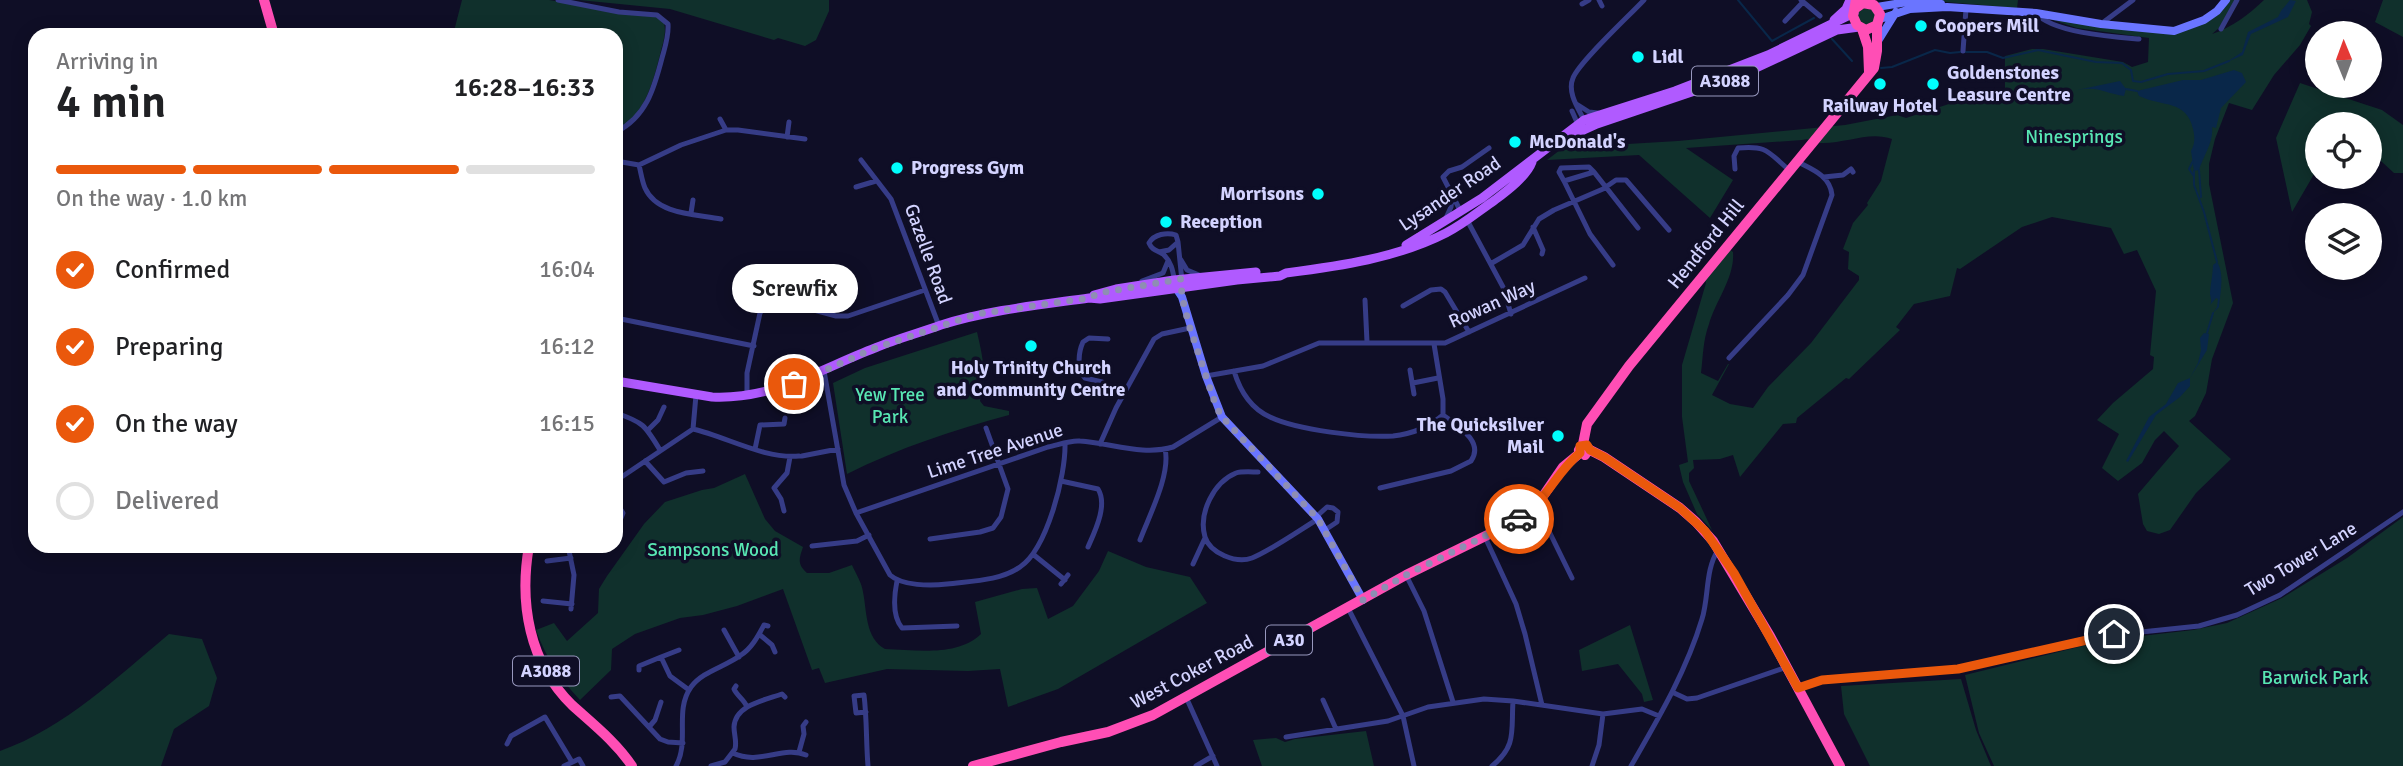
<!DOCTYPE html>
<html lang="en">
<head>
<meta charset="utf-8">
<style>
	body { margin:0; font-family:Signika,sans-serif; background:#f2f2f2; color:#202124; height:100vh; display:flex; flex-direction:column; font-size:26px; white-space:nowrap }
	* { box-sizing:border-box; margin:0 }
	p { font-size:23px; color:#757577 }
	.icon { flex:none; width:38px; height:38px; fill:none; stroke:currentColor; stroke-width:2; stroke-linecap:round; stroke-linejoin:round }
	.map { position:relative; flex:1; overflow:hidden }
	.side { position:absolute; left:28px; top:28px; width:595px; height:525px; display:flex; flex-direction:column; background:#fff; border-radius:21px; box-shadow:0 4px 18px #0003 }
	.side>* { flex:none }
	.needle { width:46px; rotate:359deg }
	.fabs { position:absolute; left:2305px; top:21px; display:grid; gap:14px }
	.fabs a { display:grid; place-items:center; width:77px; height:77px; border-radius:50%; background:#fff; box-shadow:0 4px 18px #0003; font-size:35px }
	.pin { position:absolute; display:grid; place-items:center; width:60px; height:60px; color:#fff; margin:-30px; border:4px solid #fff; border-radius:50%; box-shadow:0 2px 7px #0007 }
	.courier { position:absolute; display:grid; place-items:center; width:70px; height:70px; margin:-35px; border:5px solid #ea580c; border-radius:50%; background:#fff; color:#222; box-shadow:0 2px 9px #0007 }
	.bubble { position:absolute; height:49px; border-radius:24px; background:#fff; box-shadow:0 4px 18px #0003; font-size:23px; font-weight:600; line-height:49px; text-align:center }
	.overview em { font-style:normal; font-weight:600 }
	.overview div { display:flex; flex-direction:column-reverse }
	.overview { display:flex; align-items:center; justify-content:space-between; height:119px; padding:0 28px }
	h1 { font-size:46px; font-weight:600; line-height:52px }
	.bar { display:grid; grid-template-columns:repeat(4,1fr); gap:10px 7px; align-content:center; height:84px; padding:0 28px }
	.bar i { height:9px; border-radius:5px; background:#e0e0e0 }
	.bar .active { background:#ea580c }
	.bar p { grid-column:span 4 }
	ol { padding:0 28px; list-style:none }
	li { display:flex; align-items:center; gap:21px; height:77px }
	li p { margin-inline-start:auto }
	li .icon { padding:7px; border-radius:50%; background:#ea580c; color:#fff; stroke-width:4 }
	li:last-child { color:#757577 }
	li i { width:38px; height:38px; border:4px solid #e0e0e0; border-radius:50% }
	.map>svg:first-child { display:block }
	.green { fill:#10302c }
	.water { fill:#092749 }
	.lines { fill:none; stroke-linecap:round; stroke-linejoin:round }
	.stream { stroke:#092749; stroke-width:2 }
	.street { stroke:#363c87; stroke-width:5 }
	.secondary { stroke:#6a75ff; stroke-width:8 }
	.primary { stroke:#b05aff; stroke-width:9 }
	.highway { stroke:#ff4eb5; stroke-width:10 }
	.done { stroke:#8e8eb3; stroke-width:7; stroke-dasharray:0 12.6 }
	.route { stroke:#ea580c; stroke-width:9 }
	.poi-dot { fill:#00fefd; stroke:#0f0e26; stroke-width:2.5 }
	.labels { text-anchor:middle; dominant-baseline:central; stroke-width:7; stroke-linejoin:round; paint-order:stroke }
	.shield { fill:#0f0e26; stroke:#9898be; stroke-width:2 }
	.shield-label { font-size:18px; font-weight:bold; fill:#d3d3ff }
	.poi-label { font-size:19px; font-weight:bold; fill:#d3d3ff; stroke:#0f0e26; text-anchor:start }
	.park-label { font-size:19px; fill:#58e6b3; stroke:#0f0e26 }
	.street-label { font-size:19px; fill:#d3d3ff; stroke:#0f0e26 }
</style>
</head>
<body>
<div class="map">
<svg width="2403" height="766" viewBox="0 0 2403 766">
	<rect width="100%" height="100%" fill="#0f0e26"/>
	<path class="green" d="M462 0H549L658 17 664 23C667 34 662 45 660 55 652 85 645 115 616 130V35H453Z
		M579 0H829V11L816 40 805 46 778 38 774 40 670 9Z
		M1941 0H2018L2017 8 1946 2Z
		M2230 0H2236L2219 28 2212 34C2233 27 2248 15 2264 0H2307L2312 12 2309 24 2311 26 2300 45 2274 75 2252 110 2229 103 2215 139 2209 164V184L2233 303 2212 359 2206 393 2195 416 2189 421 2231 459 2196 493 2170 530 2159 534 2147 531 2143 524 2138 494 2179 446 2164 431 2155 440 2142 463 2118 481 2102 468 2119 434 2097 420 2113 403 2153 369 2154 357 2150 355 2156 291 2137 250 2124 254 2111 228 2052 217 2022 227 1960 269 1957 268 1950 296 1914 304 1896 327 1900 330 1849 379 1846 378 1797 418 1796 423 1783 424 1740 477 1733 455 1720 459 1693 460 1694 468 1689 473V481L1712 530 1697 514 1683 482 1679 465 1688 462 1682 417V365L1706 283 1705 279 1729 249 1733 252C1735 277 1716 300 1709 324 1703 340 1703 356 1701 373L1718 381 1728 364H1729L1712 395 1730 404 1753 408 1768 387 1811 343 1859 280V276L1848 269 1849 252 1843 249 1853 223 1868 205 1867 203 1881 181 1892 139C1870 131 1847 143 1823 143 1814 143 1811 137 1802 140L1686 148 1733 180 1710 218 1639 155 1547 160 1560 150 1582 139 1593 144 1594 146 1678 141 1845 125 1897 115 1906 118 1952 103 2005 92V56L2032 49H2043L2123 62 2132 67 2148 62 2149 38 2077 28 2044 17 2168 33C2196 31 2211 20 2230 0Z
		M2383 0H2403V37L2375 22Z
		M1865 6 1876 12 1875 21 1870 25H1862L1858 19V12Z
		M2300 83 2382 110 2403 125V173H2394L2370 151V124H2317V169L2292 212 2276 138Z
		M977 332C983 358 987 375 980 401L984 406 1009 411V415C953 430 899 448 847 474L833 383 865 368Z
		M745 474 765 519 775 531 803 547C799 559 797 564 807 573H829L852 565C856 574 862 583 863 592 867 611 865 638 885 649 916 650 957 657 981 634L975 602 1022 589 1037 588 1048 619 1073 606 1099 571 1108 551 1146 567 1190 577 1207 603 1058 689 1008 707 1000 669 968 671 887 669 825 683 819 668 812 670 783 589 737 606 703 615 680 618 635 634 612 649 611 670 580 700C560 679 546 658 536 630L554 623 567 641 598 613 599 589 607 576 644 524 665 502 702 490 714 488Z
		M2403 517V766H1994L1979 733 1965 675 2107 640 2193 630 2227 623 2282 598 2347 558Z
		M1630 625 1653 700 1644 702 1642 694 1618 664 1582 671 1579 650Z
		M169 634 202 639 217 678 209 706 174 729 161 766H0V751C65 728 117 677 169 634Z
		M1961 679 1976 730 1991 766H1870L1844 714 1841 686Z
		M1366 731 1374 766H1262L1253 740 1276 738 1285 742 1295 739Z"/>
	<path class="water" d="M2290 0 2296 1 2288 17 2251 34 2243 55 2227 62 2242 52 2248 32 2278 17 2281 11Z
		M2234 70 2242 73 2246 82 2221 108 2216 128 2212 127C2214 142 2203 156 2199 170L2194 171 2191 151C2195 144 2195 137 2193 129 2187 100 2163 107 2139 96L2137 91 2183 80H2201Z
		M2120 81 2126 89 2124 96C2103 93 2100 86 2077 90Z
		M2217 262C2225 274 2220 293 2219 307L2213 313 2217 307 2218 299 2216 298 2210 305C2212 302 2211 298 2210 294 2210 289 2213 272 2213 265Z
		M2204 333 2209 334 2207 350 2190 378V386L2180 397 2156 415 2128 462 2126 461 2149 417 2166 404 2178 383 2190 378 2198 363 2201 350 2200 338Z"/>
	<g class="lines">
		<path class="stream" d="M1738 0 1772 41 1814 18
			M1832 39 1852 61
			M1965 52H1987L2003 58 2038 50 2096 62 2122 63 2131 70 2133 81 2141 82 2168 74 2204 71 2229 61
			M1881 68 1892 67 1935 50 1950 53 1960 52
			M2126 89 2137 91
			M2199 170 2201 197
			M2194 171V185L2204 212 2217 262
			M2193 175 2189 169 2193 161
			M2207 333 2213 313"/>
		<path class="street" d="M558 0 619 12 657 15 668 24C669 36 665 47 662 58 654 89 646 117 616 132
			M1599 0 1602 6
			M1801 0 1820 16
			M1582 4 1589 0
			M2036 13C2052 33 2115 37 2139 39
			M1785 21 1803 2
			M2101 24 2133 0
			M2221 29 2237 0
			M1963 51 1966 9
			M1578 105 1589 112 1598 113
			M1572 111 1583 136
			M720 119 726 130
			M1584 120C1578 108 1567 92 1573 78 1579 62 1630 15 1644 0
			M787 137 789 122
			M861 160 891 199 939 326
			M616 161 639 165 681 145 726 130H738L805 139
			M639 165C641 173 642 181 645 188 657 215 696 214 721 219
			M1735 169 1734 156 1738 148C1767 145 1768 152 1789 170
			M1824 177 1843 175 1851 169 1853 172
			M1564 181 1559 172 1561 168 1589 167 1594 172
			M856 187 876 181
			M1461 212 1443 177 1449 171 1462 167 1489 148
			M691 213 693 200
			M1446 218 1451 207 1452 197
			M1467 220 1503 287 1511 314
			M1533 227 1543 250 1542 254
			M1178 242 1182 281
			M1159 252 1169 250 1178 242 1176 235C1167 232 1154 234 1149 243 1152 250 1156 250 1163 254 1172 262 1173 272 1175 283
			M1181 260 1187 270 1199 275
			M1492 263 1523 245 1539 219 1554 210 1603 189 1616 180H1626L1669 230
			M1613 265 1590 234 1564 181 1594 172 1638 228
			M1142 281 1163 273 1168 261
			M1365 300 1367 342
			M1403 306 1431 290 1441 289 1445 292 1469 332
			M616 318 754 346
			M1108 339 1089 338 1083 342C1078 353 1077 369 1085 378L1102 382 1124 394
			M1729 358 1788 295 1803 275 1832 195C1830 175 1811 169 1796 161
			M1410 370 1414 394
			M824 371 844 485 856 513 890 575C902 586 931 586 947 584 970 581 1001 581 1020 567 1047 549 1066 475 1065 443
			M1234 371C1240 391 1250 408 1270 417 1297 430 1363 438 1393 436 1412 434 1429 427 1443 415V399L1434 344
			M1206 376 1263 366 1319 343H1445L1585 278
			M1413 383 1438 378
			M747 395V373L760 313C766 304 770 302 781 301L836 316H848L925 290
			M616 413C643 422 645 425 660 450
			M693 429 696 395
			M648 430 658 420 664 407
			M1100 444 1116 408 1154 339 1162 334 1190 328
			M755 449 760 425 784 424 785 418
			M802 456 838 449
			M645 461 664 482 686 473 703 471
			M1258 472C1252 472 1242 471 1236 473 1214 482 1198 513 1205 537 1210 553 1236 564 1252 558 1270 551 1300 530 1318 519
			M616 478 623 476 693 429C727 437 764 459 799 456
			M1061 481 1098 489C1108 505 1095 531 1088 547
			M1380 488 1451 471 1471 461C1485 441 1456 425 1443 415
			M616 502 623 513 616 530
			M1534 508 1544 521 1572 578
			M784 511 781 499 774 488 787 473 790 457
			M856 513 1048 447C1058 445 1070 440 1080 441 1111 443 1143 456 1173 447L1222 417
			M1316 517 1327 507 1333 508 1338 512 1337 522 1325 530
			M1485 537 1516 604 1525 634 1542 705
			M930 539 980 532 993 528 1001 517 1008 489 986 428
			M1140 540C1149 516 1171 474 1165 449
			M568 546 574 575 571 609
			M812 546 857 541 869 535
			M1034 555 1065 580
			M547 561 571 558
			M1193 564 1205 538
			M1406 575 1424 611 1453 702
			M897 581C894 596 892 616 902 628L957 626
			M1061 584 1068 575
			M543 601 572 604
			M1348 608 1403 716 1414 766
			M724 630 739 657
			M759 634 772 645 775 652
			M661 657 679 650
			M639 670V666L661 657 670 676 689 690
			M736 686 734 689C737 696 744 699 747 707
			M1798 688 1822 680 1958 669 2093 637 2199 626 2237 615 2280 595 2403 512
			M1672 692 1687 699 1697 698 1787 667
			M611 697 620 696 660 739 668 742 683 743
			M1186 697 1217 766
			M1323 700 1336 729
			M866 712 856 713 854 696 864 695C867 719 866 742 868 766
			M649 727 655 720 661 702
			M1286 737 1388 721 1428 707 1484 699 1513 701 1603 714 1642 709 1659 716
			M507 744 511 736 545 717 572 762
			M799 752 804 734 803 726 806 722
			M733 753C759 766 783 745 806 755
			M564 766 579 759 583 766
			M676 766C690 741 674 711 691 687 703 671 725 667 741 655 752 648 758 636 764 625L768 626
			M711 766 725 762 735 749C737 741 734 735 734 727 735 705 765 700 782 694L785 697
			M1196 766 1213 756
			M1492 766C1517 746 1511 731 1513 701
			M1592 766 1599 745 1603 714
			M1631 766C1658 719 1686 672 1702 619 1709 597 1705 570 1718 550"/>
		<path class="secondary" d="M1877 7 1913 1 1941 4
			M1880 19 1910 9 1947 7 2036 13 2101 24 2174 31 2204 20 2217 11 2226 0
			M1878 41 1896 12
			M1176 288 1182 297 1206 376 1222 417 1318 519 1363 600"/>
		<path class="primary" d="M1834 20 1846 9 1850 0
			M1568 135 1575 134 1597 124 1739 76 1837 30 1859 27
			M1406 245 1482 198 1584 120 1675 91 1768 55 1854 13
			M1094 295 1116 289 1174 280 1256 272
			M616 381 712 397C773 400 820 369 875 348 896 339 919 333 941 325 989 310 1039 305 1089 298L1100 299 1237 280 1280 276 1286 273C1340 266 1397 258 1446 233 1464 224 1479 211 1495 200 1507 191 1527 176 1532 162"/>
		<path class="highway" d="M264 0 274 35
			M1856 0 1853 16 1857 25 1866 30 1877 25 1880 14 1874 5 1863 3 1856 8
			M1862 29 1868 47 1869 72
			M1583 444 1589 449 1585 455 1579 450 1583 444 1587 424 1629 366 1874 68 1877 51V25
			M1590 450 1604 457 1680 508 1696 522 1713 541 1770 636 1840 766
			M529 546C519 603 529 663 572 705 593 724 616 742 632 766
			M973 766 1061 742 1108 732 1153 715 1406 575 1514 522 1539 502 1563 467 1580 453"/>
	</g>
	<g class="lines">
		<path class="done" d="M794 384 875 348 977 314 1089 298 1099 293 1181 279 1182 297 1189 325 1216 406 1222 417 1318 519 1363 600 1406 575 1519 519"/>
		<path class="route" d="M1519 519C1546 502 1556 472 1580 453V446L1587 445 1590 450 1604 457 1680 508 1705 531 1734 573 1798 688 1822 680 1958 669 2114 634"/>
	</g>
	<g class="poi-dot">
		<circle cx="1921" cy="26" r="7"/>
		<circle cx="1638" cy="57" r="7"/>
		<circle cx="1880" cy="84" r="7"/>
		<circle cx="1933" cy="84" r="7"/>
		<circle cx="1515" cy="142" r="7"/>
		<circle cx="897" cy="168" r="7"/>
		<circle cx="1318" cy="194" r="7"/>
		<circle cx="1166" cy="222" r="7"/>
		<circle cx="1031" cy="346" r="7"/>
		<circle cx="1558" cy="436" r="7"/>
	</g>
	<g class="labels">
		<g class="shield">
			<rect x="1692" y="66.5" width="66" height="29" rx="5"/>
			<rect x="1266" y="625.5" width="46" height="29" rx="5"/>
			<rect x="513" y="656.5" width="66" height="29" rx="5"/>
		</g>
		<g class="shield-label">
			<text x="1725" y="81">A3088</text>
			<text x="1289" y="640">A30</text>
			<text x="546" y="671">A3088</text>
		</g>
		<g class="poi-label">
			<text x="1935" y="26">Coopers Mill</text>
			<text x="1652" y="57">Lidl</text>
			<text x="1947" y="73">Goldenstones<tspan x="1947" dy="22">Leasure Centre</tspan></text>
			<text x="1880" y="106" text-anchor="middle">Railway Hotel</text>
			<text x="1529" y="142">McDonald's</text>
			<text x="911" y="168">Progress Gym</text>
			<text x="1304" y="194" text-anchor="end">Morrisons</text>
			<text x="1180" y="222">Reception</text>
			<text x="1031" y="368" text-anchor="middle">Holy Trinity Church<tspan x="1031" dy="22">and Community Centre</tspan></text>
			<text x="1544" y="425" text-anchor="end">The Quicksilver<tspan x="1544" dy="22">Mail</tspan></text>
		</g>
		<g class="park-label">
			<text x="2074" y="137">Ninesprings</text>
			<text x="890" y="395">Yew Tree<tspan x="890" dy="22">Park</tspan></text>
			<text x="713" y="550">Sampsons Wood</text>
			<text x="2315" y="678">Barwick Park</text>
		</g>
		<g class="street-label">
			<text transform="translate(1450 194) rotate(-34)">Lysander Road</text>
			<text transform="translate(1706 244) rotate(-51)">Hendford Hill</text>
			<text transform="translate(928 254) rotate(70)">Gazelle Road</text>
			<text transform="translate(1492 304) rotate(-24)">Rowan Way</text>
			<text transform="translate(995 451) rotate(-18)">Lime Tree Avenue</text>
			<text transform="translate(2301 559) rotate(-31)">Two Tower Lane</text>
			<text transform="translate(1192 672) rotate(-28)">West Coker Road</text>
		</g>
	</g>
</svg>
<div class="fabs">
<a><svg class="needle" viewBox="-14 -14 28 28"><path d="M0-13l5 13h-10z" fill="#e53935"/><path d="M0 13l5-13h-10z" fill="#757577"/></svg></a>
<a><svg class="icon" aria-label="locate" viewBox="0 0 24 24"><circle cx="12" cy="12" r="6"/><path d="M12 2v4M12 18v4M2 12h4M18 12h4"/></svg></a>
<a><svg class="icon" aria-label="layers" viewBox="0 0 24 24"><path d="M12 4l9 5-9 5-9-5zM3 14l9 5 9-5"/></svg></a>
</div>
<div class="pin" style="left:794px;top:384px;background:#ea580c"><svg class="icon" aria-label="bag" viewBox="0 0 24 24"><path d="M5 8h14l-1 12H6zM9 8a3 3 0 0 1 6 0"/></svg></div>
<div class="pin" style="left:2114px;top:634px;background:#1f2937"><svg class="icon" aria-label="home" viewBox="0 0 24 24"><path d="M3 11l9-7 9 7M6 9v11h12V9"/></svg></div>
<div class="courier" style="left:1519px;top:519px"><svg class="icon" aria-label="car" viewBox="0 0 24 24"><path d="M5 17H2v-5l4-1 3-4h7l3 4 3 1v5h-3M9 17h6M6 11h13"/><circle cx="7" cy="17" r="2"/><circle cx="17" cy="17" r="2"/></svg></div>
<div class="bubble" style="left:732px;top:264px;width:126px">Screwfix</div>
<section class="side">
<div class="overview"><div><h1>4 min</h1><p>Arriving in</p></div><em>16:28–16:33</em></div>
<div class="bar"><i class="active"></i><i class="active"></i><i class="active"></i><i></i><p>On the way · 1.0 km</p></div>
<ol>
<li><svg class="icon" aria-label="check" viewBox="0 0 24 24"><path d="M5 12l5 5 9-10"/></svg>Confirmed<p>16:04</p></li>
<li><svg class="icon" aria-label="check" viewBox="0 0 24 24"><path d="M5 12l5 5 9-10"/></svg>Preparing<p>16:12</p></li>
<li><svg class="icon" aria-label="check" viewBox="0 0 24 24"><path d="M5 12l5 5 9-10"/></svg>On the way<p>16:15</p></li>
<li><i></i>Delivered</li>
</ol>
</section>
</div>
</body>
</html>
